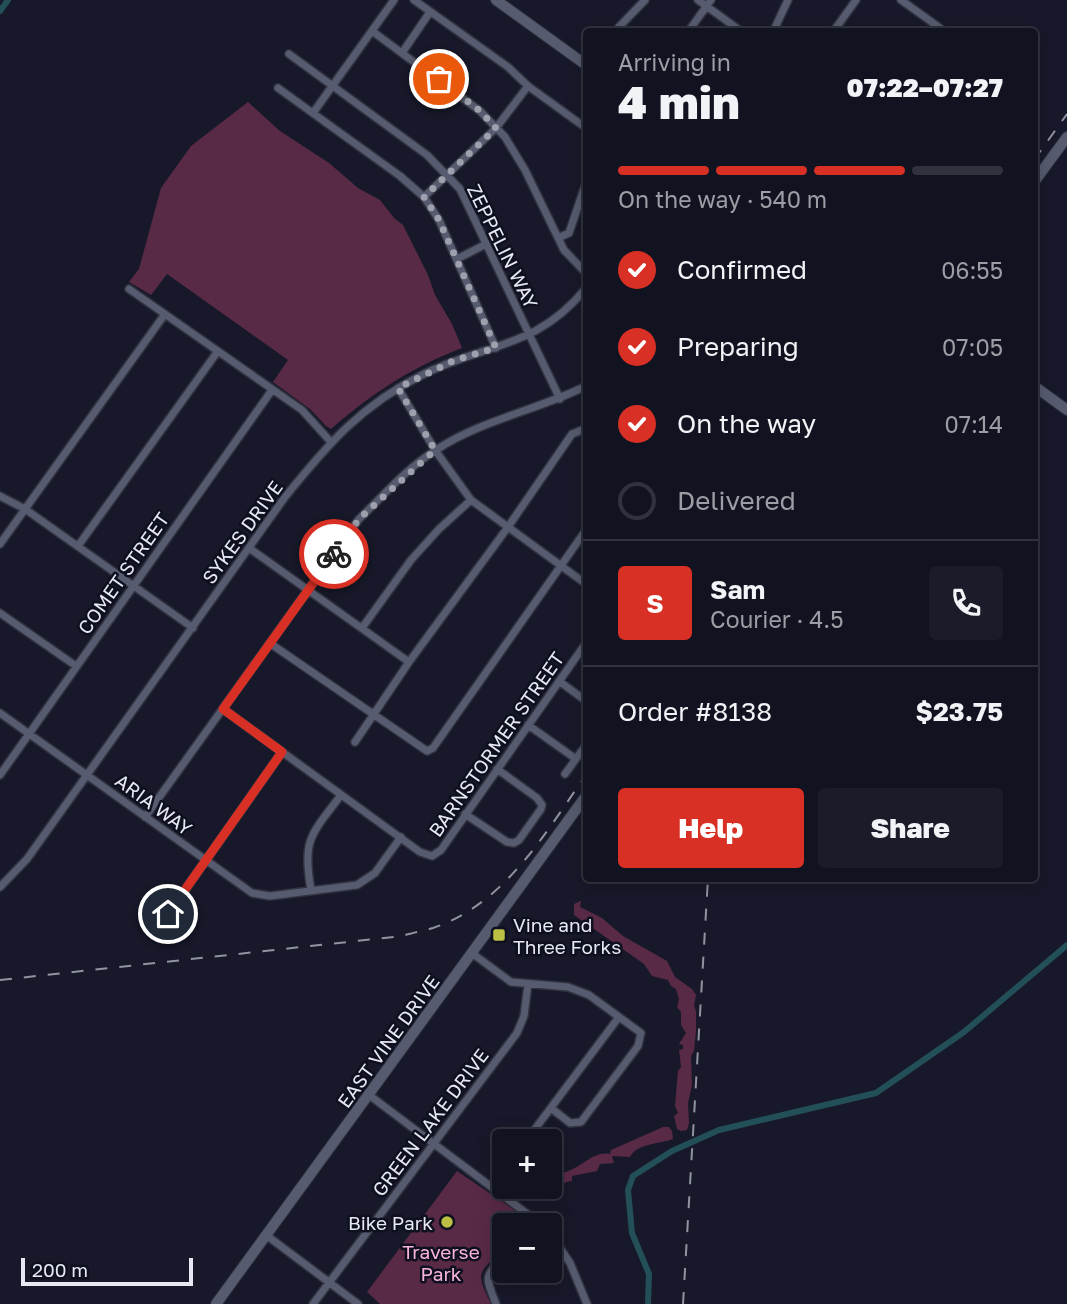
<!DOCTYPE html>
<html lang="en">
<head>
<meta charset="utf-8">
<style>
	body { margin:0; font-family:"Golos Text",sans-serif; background:#1a1c29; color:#f1f3f6; height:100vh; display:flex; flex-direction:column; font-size:26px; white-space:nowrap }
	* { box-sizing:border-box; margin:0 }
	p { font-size:23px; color:#9c9ea5 }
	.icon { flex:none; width:38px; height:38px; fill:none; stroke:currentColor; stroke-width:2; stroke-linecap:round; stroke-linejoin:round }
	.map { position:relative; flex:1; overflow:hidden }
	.drawer { position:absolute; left:583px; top:28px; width:455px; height:854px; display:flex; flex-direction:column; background:#111320; border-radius:7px; box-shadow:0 4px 18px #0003,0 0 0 2px #30323e }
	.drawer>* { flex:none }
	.tools { position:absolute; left:492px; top:1129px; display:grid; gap:14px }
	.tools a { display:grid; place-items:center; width:70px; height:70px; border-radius:7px; background:#111320; box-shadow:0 4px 18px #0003,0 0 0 2px #30323e; font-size:35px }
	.scale { position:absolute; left:21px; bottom:18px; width:172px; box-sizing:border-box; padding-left:7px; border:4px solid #e6e8f4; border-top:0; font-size:19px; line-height:24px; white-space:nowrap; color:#e6e8f4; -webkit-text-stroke:5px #0e1020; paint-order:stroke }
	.pin { position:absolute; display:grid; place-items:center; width:60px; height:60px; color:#fff; margin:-30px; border:4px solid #fff; border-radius:50%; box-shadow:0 2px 7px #0007 }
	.courier { position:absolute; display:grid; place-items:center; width:70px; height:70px; margin:-35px; border:5px solid #d93025; border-radius:50%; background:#fff; color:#222; box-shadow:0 2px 9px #0007 }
	.summary em { font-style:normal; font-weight:800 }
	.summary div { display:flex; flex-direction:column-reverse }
	.summary { display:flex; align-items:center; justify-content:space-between; height:119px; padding:0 35px }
	h1 { font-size:46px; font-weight:800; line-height:52px }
	.bar { display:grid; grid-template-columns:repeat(4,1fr); gap:10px 7px; align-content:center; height:84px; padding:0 35px }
	.bar i { height:9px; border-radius:5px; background:#30323e }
	.bar .active { background:#d93025 }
	.bar p { grid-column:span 4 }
	.line { display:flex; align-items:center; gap:18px; padding:0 35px; border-top:2px solid #30323e }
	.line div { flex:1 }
	.round { display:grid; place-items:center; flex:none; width:74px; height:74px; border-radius:7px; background:#1a1c29 }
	ol { padding:0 35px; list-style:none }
	li { display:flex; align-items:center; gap:21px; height:77px }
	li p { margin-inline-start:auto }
	li .icon { padding:7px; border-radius:50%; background:#d93025; color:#fff; stroke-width:4 }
	li:last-child { color:#9c9ea5 }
	li i { width:38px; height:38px; border:4px solid #30323e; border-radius:50% }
	.action { display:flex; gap:14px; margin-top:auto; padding:14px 35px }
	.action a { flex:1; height:80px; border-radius:7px; background:#d93025; color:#fff; font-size:28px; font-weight:800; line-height:80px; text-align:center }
	.action a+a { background:#1a1c29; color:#f1f3f6 }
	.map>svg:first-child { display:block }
	.green { fill:#592a46 }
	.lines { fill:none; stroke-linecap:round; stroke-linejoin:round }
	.canal { stroke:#235058; stroke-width:6 }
	.street-casing { stroke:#31323f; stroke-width:10 }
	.secondary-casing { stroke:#31323f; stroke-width:12 }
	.street { stroke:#575b6f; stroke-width:7 }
	.secondary { stroke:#575b6f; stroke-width:10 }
	.rail { stroke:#9193a1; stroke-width:2; stroke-dasharray:12 12; stroke-linecap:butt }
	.done { stroke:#9ea0ad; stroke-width:7; stroke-dasharray:0 12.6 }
	.route { stroke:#d93025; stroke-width:9 }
	.poi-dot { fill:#bcbf44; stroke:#0e1020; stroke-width:2.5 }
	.labels { text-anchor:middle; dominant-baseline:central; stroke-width:5; stroke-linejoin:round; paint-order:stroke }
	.street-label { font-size:19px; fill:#e6e8f4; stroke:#0e1020 }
	.poi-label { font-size:19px; fill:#e6e8f4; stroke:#0e1020; text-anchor:start }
	.park-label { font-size:19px; fill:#fab4db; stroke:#0e1020 }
</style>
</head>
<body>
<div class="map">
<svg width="1067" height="1304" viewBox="0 0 1067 1304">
	<rect width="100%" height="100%" fill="#17192a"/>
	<path class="green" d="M248 102 280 131 329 163 358 188 380 200 394 218 403 225 428 275 435 295 452 324 462 348C412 367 371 394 331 429L326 426 310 409 273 382 288 360 167 274 151 295 129 282 139 269 161 188 191 146Z
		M581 901 580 907 602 918 623 936 667 961 675 977 692 989 696 995 694 1006 696 1011V1031L694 1051 691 1056 692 1085 688 1103 689 1123 687 1130 681 1131 677 1129 674 1116 678 1113 675 1106 678 1071 681 1067 679 1050 683 1049V1045L679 1044 686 1033 681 1025V1012L677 1007 679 999 676 989 671 986 668 980 652 976 644 964 574 915V904Z
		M663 1127H669L672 1131 673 1139C660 1144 637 1143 630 1157L612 1156 614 1163 600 1164 597 1171 572 1176V1181C566 1181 552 1188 550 1193L533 1191 534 1187 550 1186V1182L556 1180 560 1173C578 1172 592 1150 610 1154L611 1150Z
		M457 1171 526 1218 523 1225H504V1247C481 1274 473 1268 491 1304H380L367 1292Z"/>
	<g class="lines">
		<path class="canal" d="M0 11 8 0
			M648 1304 649 1274 632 1233 628 1190 633 1176 672 1151 719 1130 876 1093 964 1032 1067 945"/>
		<g class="street-casing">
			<path id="street" d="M414 0 508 67 528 86 586 128
				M698 0 742 32
				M901 0 940 28
				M618 28 645 0
				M372 31 480 111 505 137 525 170 564 250 586 273
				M688 32 711 0
				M773 32 788 0
				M833 32 856 0
				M402 53 430 12
				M289 54 427 155 460 189 560 399
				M278 88 400 176 424 197 439 220 496 348
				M313 113 394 0
				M424 197 496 128 528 86
				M558 238 569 233 586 183
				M457 259 486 244
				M129 289 302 410 330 441
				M398 388 435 450 471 500 586 584
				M0 496 25 509 193 628
				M0 544 165 314
				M78 546 218 351
				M249 548 409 662
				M0 613 76 666
				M362 628 411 560 439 529 471 500
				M271 644 427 751 433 748 586 530
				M559 681 586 701
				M223 709 420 852 432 856 441 850 586 643
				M0 713 252 893 270 896 357 885 375 873 401 837
				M528 725 576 759
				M355 742 409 662 508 527 572 434 582 430 586 433
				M565 774 586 745
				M0 775 272 390
				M465 814 507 842 514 843 519 840 541 809 542 805 537 798 497 769
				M145 817 359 519C383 496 407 468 436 450 481 420 538 410 586 386
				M0 887 27 859 285 497C328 444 361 405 424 374 487 343 538 348 586 288
				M311 890C302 839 311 835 341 795
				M164 937 163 926 168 914 282 752
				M473 954 511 982 568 987 589 995 641 1033 638 1046 581 1122 570 1123 551 1108
				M369 1095 542 1225
				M526 1141 619 1017
				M492 1186 504 1170
				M550 1233 570 1263 587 1304
				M266 1235 358 1304
				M313 1304 517 1033 524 1016 528 984
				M496 1304C485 1275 484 1279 504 1255"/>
		</g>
		<g class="secondary-casing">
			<path id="secondary" d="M496 0 586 65
				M1034 182 1067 137
				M1034 386 1067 410
				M216 1304 586 796"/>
		</g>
		<use href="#street" class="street"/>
		<use href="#secondary" class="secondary"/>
		<path class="rail" d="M1034 160 1067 114
			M0 980 402 936C412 933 423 931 433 928 505 904 545 833 586 775
			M683 1304 708 878"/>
	</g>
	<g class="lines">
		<path class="done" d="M334 554 359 519 435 450 398 388 455 360 496 348 439 220 424 197 496 128 480 111 439 79"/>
		<path class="route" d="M168 914 282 752 223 709 334 554"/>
	</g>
	<g class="poi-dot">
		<rect x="492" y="928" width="14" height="14" rx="3.5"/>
		<circle cx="447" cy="1222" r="7"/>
	</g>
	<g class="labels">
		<g class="street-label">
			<text transform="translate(503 246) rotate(64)">ZEPPELIN WAY</text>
			<text transform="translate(242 532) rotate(-54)">SYKES DRIVE</text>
			<text transform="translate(123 573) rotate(-55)">COMET STREET</text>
			<text transform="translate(496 744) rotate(-55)">BARNSTORMER STREET</text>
			<text transform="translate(154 804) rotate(36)">ARIA WAY</text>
			<text transform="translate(388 1041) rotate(-54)">EAST VINE DRIVE</text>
			<text transform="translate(430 1122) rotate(-53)">GREEN LAKE DRIVE</text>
		</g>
		<g class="poi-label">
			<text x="513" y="924">Vine and<tspan x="513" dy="22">Three Forks</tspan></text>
			<text x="433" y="1222" text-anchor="end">Bike Park</text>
		</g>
		<g class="park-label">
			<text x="441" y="1251">Traverse<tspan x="441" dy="22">Park</tspan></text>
		</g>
	</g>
</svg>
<div class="tools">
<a>+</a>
<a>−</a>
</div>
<div class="scale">200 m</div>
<div class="pin" style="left:439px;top:79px;background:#ea580c"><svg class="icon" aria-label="bag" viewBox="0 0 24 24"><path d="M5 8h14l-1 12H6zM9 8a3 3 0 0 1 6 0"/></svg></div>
<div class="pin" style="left:168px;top:914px;background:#1f2937"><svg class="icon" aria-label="home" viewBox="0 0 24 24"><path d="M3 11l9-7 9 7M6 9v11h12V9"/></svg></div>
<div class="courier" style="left:334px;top:554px"><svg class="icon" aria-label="bike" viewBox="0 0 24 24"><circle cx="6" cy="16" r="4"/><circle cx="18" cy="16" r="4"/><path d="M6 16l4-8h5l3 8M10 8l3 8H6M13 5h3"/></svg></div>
<section class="drawer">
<div class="summary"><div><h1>4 min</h1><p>Arriving in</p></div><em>07:22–07:27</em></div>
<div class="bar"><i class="active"></i><i class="active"></i><i class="active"></i><i></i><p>On the way · 540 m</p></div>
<ol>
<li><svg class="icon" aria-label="check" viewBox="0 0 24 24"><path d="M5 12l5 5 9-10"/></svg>Confirmed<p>06:55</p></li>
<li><svg class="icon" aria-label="check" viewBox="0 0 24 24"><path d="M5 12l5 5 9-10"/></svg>Preparing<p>07:05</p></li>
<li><svg class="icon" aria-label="check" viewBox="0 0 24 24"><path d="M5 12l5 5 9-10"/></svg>On the way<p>07:14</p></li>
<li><i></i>Delivered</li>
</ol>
<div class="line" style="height:126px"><b class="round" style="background:#d93025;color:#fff">S</b><div><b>Sam</b><p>Courier · 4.5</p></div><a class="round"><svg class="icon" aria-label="phone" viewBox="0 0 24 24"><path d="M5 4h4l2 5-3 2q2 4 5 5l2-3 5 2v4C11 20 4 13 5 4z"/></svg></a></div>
<div class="line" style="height:91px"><div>Order #8138</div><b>$23.75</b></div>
<div class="action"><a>Help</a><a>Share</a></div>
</section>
</div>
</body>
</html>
